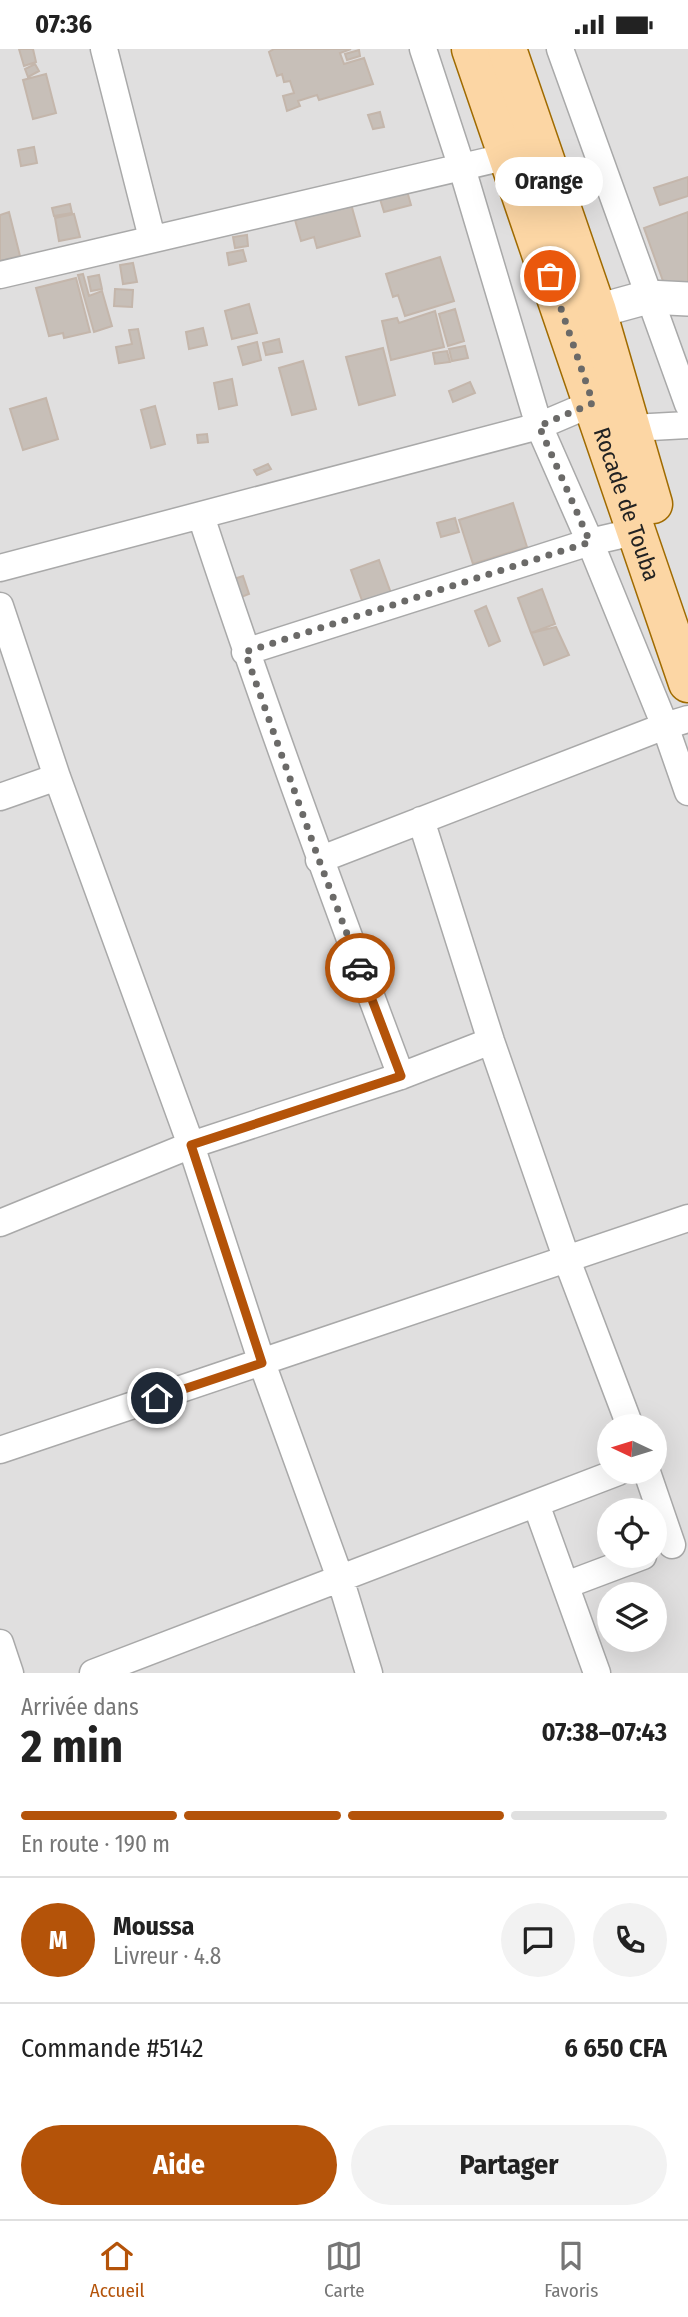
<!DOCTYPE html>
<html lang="fr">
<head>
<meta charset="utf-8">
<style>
	body { margin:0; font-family:"Fira Sans Condensed",sans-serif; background:#f2f2f2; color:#222; height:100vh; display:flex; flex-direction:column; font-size:26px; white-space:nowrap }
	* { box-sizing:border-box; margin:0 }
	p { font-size:23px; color:#767676 }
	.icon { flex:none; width:38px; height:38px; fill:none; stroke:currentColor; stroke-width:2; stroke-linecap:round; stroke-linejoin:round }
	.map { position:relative; height:1624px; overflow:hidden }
	.details { display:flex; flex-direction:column; background:#fff; flex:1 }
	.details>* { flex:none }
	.needle { width:46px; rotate:274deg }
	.tools { position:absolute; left:597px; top:1365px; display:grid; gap:14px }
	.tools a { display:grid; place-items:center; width:70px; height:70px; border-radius:50%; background:#fff; box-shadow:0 7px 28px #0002; font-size:35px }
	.pin { position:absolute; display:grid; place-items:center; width:60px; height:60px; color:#fff; margin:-30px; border:4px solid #fff; border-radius:50%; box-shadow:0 2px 7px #0007 }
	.courier { position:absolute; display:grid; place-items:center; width:70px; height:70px; margin:-35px; border:5px solid #b45309; border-radius:50%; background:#fff; color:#222; box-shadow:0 2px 9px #0007 }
	.bubble { position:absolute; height:49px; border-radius:24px; background:#fff; box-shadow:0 7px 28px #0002; font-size:23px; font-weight:700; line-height:49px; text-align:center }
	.headline em { font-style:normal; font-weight:700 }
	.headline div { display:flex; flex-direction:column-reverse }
	.headline { display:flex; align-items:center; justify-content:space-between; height:119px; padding:0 21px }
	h1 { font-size:46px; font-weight:700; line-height:52px }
	.bar { display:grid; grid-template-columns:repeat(4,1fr); gap:10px 7px; align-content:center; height:84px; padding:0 21px }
	.bar i { height:9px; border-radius:5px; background:#e0e0e0 }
	.bar .on { background:#b45309 }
	.bar p { grid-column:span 4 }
	.line { display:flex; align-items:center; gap:18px; padding:0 21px; border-top:2px solid #e0e0e0 }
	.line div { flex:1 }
	.round { display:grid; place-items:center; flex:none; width:74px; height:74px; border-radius:37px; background:#f2f2f2 }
	.button { display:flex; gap:14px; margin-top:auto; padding:14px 21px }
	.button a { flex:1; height:80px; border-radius:42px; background:#b45309; color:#fff; font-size:28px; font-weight:700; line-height:80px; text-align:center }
	.button a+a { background:#f2f2f2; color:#222 }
	.status { display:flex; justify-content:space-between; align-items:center; height:49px; padding:0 35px; background:#fff; direction:ltr }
	.status svg { height:19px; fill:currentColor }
	.tabs { display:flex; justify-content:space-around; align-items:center; height:98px; border-top:2px solid #e0e0e0; background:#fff; font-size:19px; color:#767676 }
	.tabs a { display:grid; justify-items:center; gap:4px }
	.tabs .on { color:#b45309 }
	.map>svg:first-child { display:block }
	.residential { fill:#e0dfdf; fill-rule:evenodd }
	.building { fill:#c7bfb8; stroke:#c4b6ab; stroke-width:2 }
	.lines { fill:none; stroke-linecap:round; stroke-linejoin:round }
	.minor-casing { stroke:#a9a9a9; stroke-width:29 }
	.tertiary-casing { stroke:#a9a9a9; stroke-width:36 }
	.primary-casing { stroke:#a06b00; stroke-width:41 }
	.minor { stroke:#fff; stroke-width:26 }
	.tertiary { stroke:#fff; stroke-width:33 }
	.primary { stroke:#fcd6a4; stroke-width:38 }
	.done { stroke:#6b6a68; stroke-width:7; stroke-dasharray:0 12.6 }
	.route { stroke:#b45309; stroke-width:9 }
	.labels { text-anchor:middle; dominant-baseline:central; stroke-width:5; stroke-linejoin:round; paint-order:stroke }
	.street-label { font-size:23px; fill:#222; stroke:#fff }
</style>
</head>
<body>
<div class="status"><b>07:36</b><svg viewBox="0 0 49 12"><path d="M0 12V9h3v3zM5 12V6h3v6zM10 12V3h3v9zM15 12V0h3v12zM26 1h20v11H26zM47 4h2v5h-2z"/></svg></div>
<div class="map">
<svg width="688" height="1624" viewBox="0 0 688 1624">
	<rect width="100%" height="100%" fill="#f2efe9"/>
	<path class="residential" d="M0 0H688V1624H0ZM609 1377H654V1423H609ZM609 1461H654V1507H609ZM609 1545H654V1591H609Z"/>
	<path class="building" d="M19 0H33L36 13 24 17Z
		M274 0H351L340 4 344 15 364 9 373 35 319 51 317 46 298 52 300 57 287 62 283 47 294 44 290 32 284 33 282 25 277 27 269 3Z
		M359 1 360 7 347 11 345 5Z
		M35 15 39 22 28 28 25 20Z
		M46 25 56 64 33 70 23 31Z
		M380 63 384 78 373 80 368 66Z
		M34 98 37 114 21 117 18 101Z
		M688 128V147L660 156 654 139Z
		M407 142 411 156 384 163 380 150Z
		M70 155 72 164 54 167 52 159Z
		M351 155 360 187 317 199 314 188 301 192 295 171Z
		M9 163 20 207 0 212V166Z
		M688 163V239L668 246 644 179Z
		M74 165 80 188 59 192 55 169Z
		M247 186 248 197 235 199 233 188Z
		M243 201 246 212 229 216 227 204Z
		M440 208 454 252 405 267 398 246 393 248 386 225Z
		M133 214 137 233 123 235 120 216Z
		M83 225 89 247 102 242 112 277 94 283 78 226Z
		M99 226 102 240 91 242 88 228Z
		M76 229 90 283 64 289 63 284 49 287 36 239Z
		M115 240 133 241 132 258 114 257Z
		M249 255 257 284 232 290 225 262Z
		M455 260 464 292 448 297 439 265Z
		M435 262 444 298 391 311 382 272 397 269 399 274Z
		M203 279 207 296 189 300 186 283Z
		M138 280 144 309 119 314 116 298 132 295 129 281Z
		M279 290 282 303 266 306 263 294Z
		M257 293 261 311 243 316 238 298Z
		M465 297 468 309 452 312 449 300Z
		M383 299 395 346 359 356 346 308Z
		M447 302 450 313 435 315 433 304Z
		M303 312 316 360 292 366 279 319Z
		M232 330 237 356 219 360 214 334Z
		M470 333 475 344 453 353 449 342Z
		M46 349 58 390 23 401 10 360Z
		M155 357 165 395 151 399 141 361Z
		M207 385 208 393 198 394 197 386Z
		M268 415 271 420 257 426 254 421Z
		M513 454 527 498 473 515 459 471Z
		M455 469 459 483 441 488 437 474Z
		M379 511 392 547 364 557 351 521Z
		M243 527 249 545 234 551 228 532Z
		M542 540 555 575 531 584 518 549Z
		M486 557 500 592 489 597 475 562Z
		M556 578 569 606 544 616 531 584Z"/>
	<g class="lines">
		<g class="minor-casing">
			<path id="minor" d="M104 0 152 189
				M423 0 462 119 539 377 590 493 665 677 688 743
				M560 0 688 355
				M0 226 509 107
				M632 379 688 376
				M201 467C263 656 331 841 401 1027
				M0 519 539 377 593 354
				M0 557 57 728 191 1096 262 1314 340 1529 369 1624
				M245 603 590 493 638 482
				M0 748 57 728
				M421 771 491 992 567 1211 630 1377
				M319 811 665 677 688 670
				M0 1174 191 1096 401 1027 491 992
				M0 1401 688 1169
				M647 1423 672 1496
				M536 1455 597 1624
				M566 1536 643 1507
				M0 1594 10 1624
				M93 1624 618 1423"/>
		</g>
		<g class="tertiary-casing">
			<path id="tertiary" d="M597 262 648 248 688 250"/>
		</g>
		<g class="primary-casing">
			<g id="primary">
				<path id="s1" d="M471 0 688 634"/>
				<path d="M507 0 597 262 653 455"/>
			</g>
		</g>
		<use href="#minor" class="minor"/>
		<use href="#tertiary" class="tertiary"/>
		<use href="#primary" class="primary"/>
	</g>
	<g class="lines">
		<path class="done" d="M360 919 319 811 245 603 590 493 539 377 593 354 550 227"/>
		<path class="route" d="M157 1349 262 1314 191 1096 401 1027 360 919"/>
	</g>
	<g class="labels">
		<g class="street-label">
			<text stroke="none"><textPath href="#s1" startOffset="481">Rocade de Touba</textPath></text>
		</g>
	</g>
</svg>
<div class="tools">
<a><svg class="needle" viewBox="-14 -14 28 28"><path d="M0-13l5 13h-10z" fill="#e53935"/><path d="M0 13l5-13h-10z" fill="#767676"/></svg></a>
<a><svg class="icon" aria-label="locate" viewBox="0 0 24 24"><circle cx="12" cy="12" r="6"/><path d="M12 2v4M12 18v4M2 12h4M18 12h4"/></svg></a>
<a><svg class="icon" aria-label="layers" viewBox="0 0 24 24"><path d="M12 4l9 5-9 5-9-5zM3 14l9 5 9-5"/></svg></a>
</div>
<div class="pin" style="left:550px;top:227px;background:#ea580c"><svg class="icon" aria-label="bag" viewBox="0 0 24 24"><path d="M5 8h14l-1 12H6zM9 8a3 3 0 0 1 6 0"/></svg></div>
<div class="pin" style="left:157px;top:1349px;background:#1f2937"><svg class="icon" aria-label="home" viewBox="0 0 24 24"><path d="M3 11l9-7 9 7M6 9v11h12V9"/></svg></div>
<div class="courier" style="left:360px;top:919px"><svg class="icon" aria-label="car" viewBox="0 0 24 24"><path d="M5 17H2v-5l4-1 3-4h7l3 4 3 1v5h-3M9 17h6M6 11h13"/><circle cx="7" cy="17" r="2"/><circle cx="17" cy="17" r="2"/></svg></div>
<div class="bubble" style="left:495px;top:108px;width:108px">Orange</div>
</div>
<section class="details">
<div class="headline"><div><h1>2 min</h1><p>Arrivée dans</p></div><em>07:38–07:43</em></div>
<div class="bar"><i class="on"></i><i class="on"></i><i class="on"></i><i></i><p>En route · 190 m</p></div>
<div class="line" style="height:126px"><b class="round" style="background:#b45309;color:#fff">M</b><div><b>Moussa</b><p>Livreur · 4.8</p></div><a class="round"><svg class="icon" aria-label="chat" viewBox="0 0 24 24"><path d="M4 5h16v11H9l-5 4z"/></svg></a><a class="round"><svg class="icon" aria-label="phone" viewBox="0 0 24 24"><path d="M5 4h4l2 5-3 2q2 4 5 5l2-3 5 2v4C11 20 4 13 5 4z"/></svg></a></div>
<div class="line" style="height:91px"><div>Commande #5142</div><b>6 650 CFA</b></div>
<div class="button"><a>Aide</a><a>Partager</a></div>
</section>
<nav class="tabs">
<a class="on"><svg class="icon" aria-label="home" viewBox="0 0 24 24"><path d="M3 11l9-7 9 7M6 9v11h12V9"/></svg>Accueil</a>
<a><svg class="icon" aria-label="map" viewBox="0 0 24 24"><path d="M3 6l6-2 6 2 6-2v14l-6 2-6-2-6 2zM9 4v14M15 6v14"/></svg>Carte</a>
<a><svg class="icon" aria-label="saved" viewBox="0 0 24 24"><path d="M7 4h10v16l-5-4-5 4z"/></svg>Favoris</a>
</nav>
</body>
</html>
